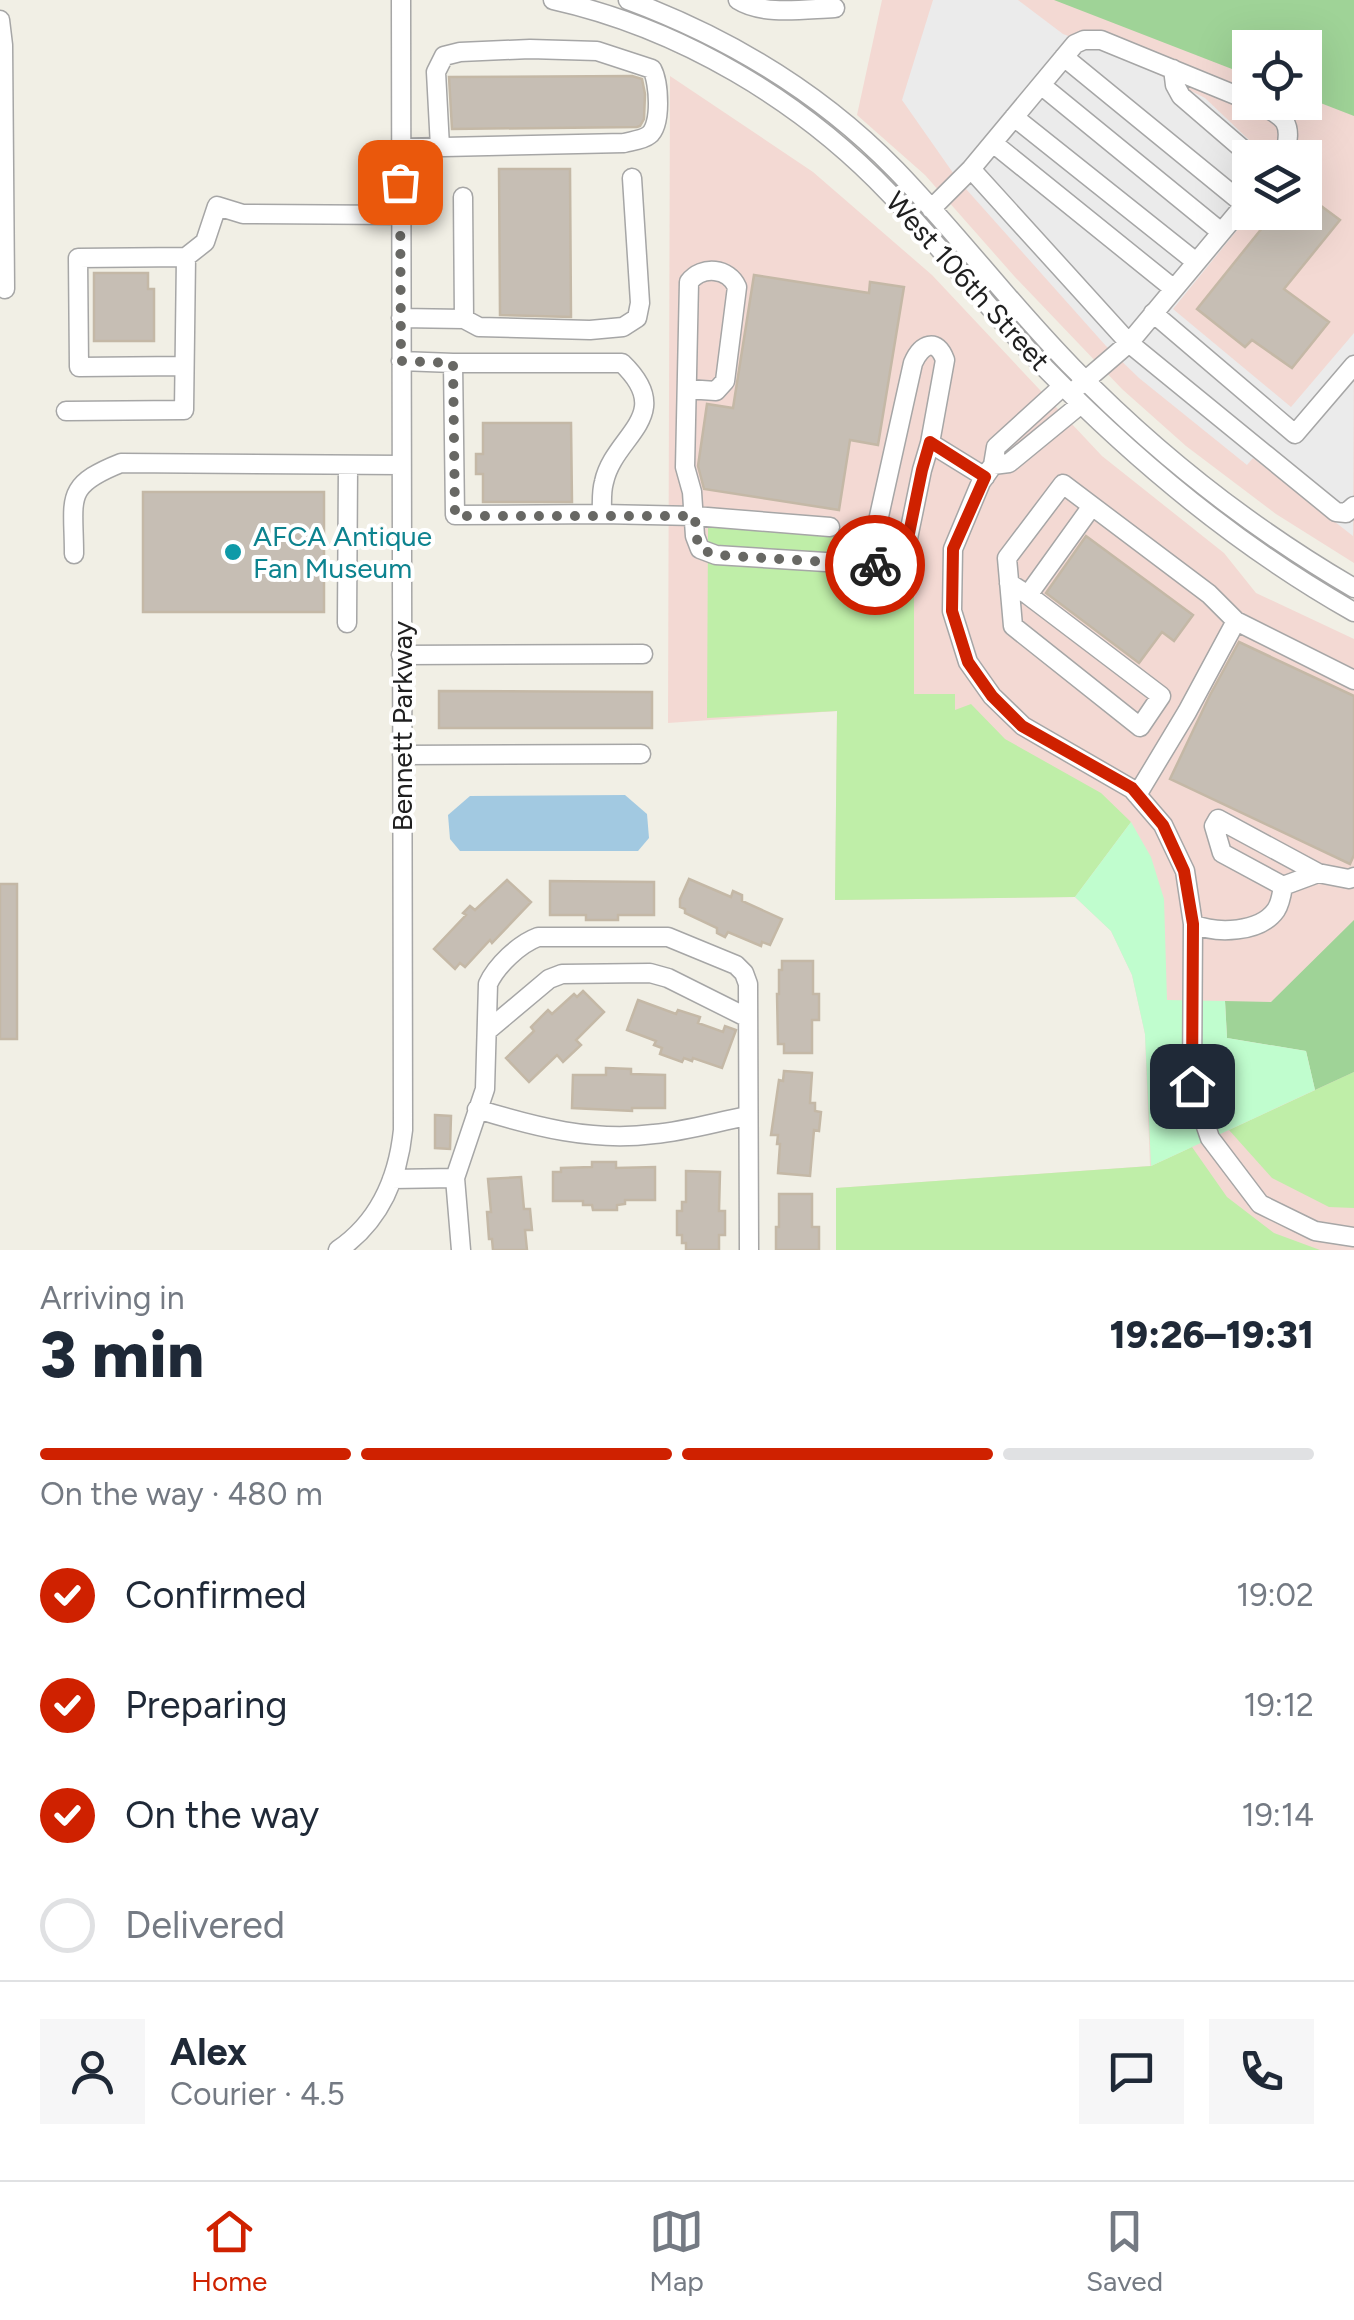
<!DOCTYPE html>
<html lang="en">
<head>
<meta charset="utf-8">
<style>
	body { margin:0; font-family:Figtree,sans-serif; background:#f6f6f7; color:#1f2937; height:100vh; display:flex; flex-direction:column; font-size:38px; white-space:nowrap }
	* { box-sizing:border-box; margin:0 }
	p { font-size:32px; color:#747a83 }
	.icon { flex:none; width:55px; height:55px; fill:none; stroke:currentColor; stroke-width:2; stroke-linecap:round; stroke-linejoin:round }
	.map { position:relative; height:1250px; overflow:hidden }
	.details { display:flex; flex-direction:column; background:#fff; flex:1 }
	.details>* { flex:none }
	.controls { position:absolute; left:1232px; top:30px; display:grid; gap:20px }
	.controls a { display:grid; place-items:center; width:90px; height:90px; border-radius:0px; background:#fff; box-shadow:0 10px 40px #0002; font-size:50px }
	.pin { position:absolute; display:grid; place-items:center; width:85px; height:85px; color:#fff; margin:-42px; border-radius:20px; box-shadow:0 5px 15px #0006 }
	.courier { position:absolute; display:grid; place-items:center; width:100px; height:100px; margin:-50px; border:8px solid #cf2100; border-radius:50%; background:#fff; color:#222; box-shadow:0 2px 12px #0007 }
	.overview em { font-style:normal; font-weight:800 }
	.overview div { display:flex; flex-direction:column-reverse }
	.overview { display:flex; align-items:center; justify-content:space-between; height:170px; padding:0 40px }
	h1 { font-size:65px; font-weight:800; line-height:75px }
	.bar { display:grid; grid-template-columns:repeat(4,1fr); gap:15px 10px; align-content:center; height:120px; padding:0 40px }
	.bar i { height:12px; border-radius:8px; background:#e0e1e3 }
	.bar .selected { background:#cf2100 }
	.bar p { grid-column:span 4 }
	.line { display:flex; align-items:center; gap:25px; padding:0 40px; border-top:2px solid #e0e1e3 }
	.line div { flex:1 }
	.round { display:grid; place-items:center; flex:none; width:105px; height:105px; border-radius:0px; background:#f6f6f7 }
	ol { padding:0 40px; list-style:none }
	li { display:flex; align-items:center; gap:30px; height:110px }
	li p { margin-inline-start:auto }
	li .icon { padding:10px; border-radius:50%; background:#cf2100; color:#fff; stroke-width:4 }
	li:last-child { color:#747a83 }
	li i { width:55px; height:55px; border:5px solid #e0e1e3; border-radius:50% }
	.menu { display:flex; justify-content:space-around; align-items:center; height:140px; border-top:2px solid #e0e1e3; background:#fff; font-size:28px; color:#747a83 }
	.menu a { display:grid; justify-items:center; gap:5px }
	.menu .selected { color:#cf2100 }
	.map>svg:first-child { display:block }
	.commercial { fill:#f3d9d3; fill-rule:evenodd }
	.grass { fill:#bfeea8 }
	.forest { fill:#9fd397 }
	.park { fill:#c0fdce }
	.parking { fill:#ebebeb }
	.water { fill:#a2c9e1 }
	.building { fill:#c6beb4; stroke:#c4b8a6; stroke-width:2.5 }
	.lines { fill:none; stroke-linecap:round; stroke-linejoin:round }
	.minor-casing { stroke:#a6a6a6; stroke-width:21 }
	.minor { stroke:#fff; stroke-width:18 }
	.done { stroke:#686864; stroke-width:10; stroke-dasharray:0 18 }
	.route { stroke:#cf2100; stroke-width:12 }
	.culture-dot { fill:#0f9aa8; stroke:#fff; stroke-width:4 }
	.labels { text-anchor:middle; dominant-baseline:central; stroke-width:8; stroke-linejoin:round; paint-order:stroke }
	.street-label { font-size:28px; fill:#1f1f1f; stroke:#fff }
	.culture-label { font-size:28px; fill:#0d838f; stroke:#fff; text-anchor:start }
</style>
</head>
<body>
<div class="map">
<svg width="1354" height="1250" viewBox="0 0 1354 1250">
	<rect width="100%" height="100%" fill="#f1efe5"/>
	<path class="commercial" d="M882 0H1354V563L1276 514 1186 446 1122 389 1015 277 925 175 857 115ZM1250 48H1305V102H1250ZM1250 158H1305V212H1250Z
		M670 76 813 172 932 275 1102 456 1224 553 1256 593 1354 639V1250H836V1188L1150 1166 1145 1034 1132 975 1111 931 1075 897 835 900 837 711 668 723Z"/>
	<path class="grass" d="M708 528 914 529V694H955V710L971 704 1005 739 1101 793 1131 822 1075 897 835 900 837 711 707 718Z
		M1354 1072V1208L1329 1207 1272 1178 1229 1130Z
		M1192 1147 1227 1197 1274 1233 1320 1250H836V1188L1151 1166Z"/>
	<path class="forest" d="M1054 0H1354V116L1305 97V48H1250V76Z
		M1354 920V1072L1315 1090 1306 1051 1227 1038 1225 1001 1271 1002Z"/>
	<path class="park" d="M1131 822 1151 857 1164 899 1167 1000 1225 1001 1227 1038 1306 1051 1315 1090 1151 1166 1145 1034 1132 975 1111 931 1075 897Z"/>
	<path class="parking" d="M933 0H1018L1063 34 1117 54 1205 98 1267 157 1250 158 1251 213 1173 309 1291 407 1354 333 1353 536 1253 458 1247 465 1139 378 1106 346 958 180 902 100Z"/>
	<path class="water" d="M625 795 647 814 649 838 638 851H460L450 839 448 815 470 796Z"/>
	<path class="building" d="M632 76 642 79 645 94 644 119 640 126 637 127 452 129 449 77Z
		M499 169H570L571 317 500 315Z
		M1305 194 1340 220 1284 289 1329 322 1292 368 1252 340 1245 347 1197 309 1275 212H1305Z
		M94 273H148V289H154V341H94Z
		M754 275 869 293 870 282 904 287 878 445 850 440 839 510 704 489 698 466 707 404 733 408Z
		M483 423H571L572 502H483V474H476V454H483Z
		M143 492H324V612H143Z
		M1086 536 1193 615 1174 641 1162 632 1139 663 1046 593Z
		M1239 642 1354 696V855L1350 864 1170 779 1210 695Z
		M439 691 652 692V728H439Z
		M689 879 731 897 733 891 742 895V901L782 919 770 945 762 942 761 946 728 932 725 937 717 933V928L685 913V909L680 907V899Z
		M507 880 531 902 492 943 490 940 465 967 460 963 455 969 434 949 466 915 463 913 470 906 475 910Z
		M550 881 654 882V915H618V920H586V915H550Z
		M0 884H17V1039H0Z
		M782 961H813V994H819V1020H812V1053H784V1044H778L777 994H779V970H782Z
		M583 991 604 1012 576 1040 581 1045 563 1062 557 1055 529 1082 506 1058 534 1031 531 1027 548 1010 552 1014 574 994 577 997Z
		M638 1000 676 1014 678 1010 700 1017 698 1023 723 1032 725 1026 736 1030 722 1068 693 1058 692 1061 684 1058 682 1062 660 1054 662 1048 654 1045 656 1041 627 1030Z
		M606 1068 631 1069V1074L665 1075V1108H632V1111L572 1108 573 1075H606Z
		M784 1071 812 1073 810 1103H815V1111L821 1112 819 1131 814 1130 810 1176 778 1173 780 1144H777L778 1135H771L779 1080 783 1081Z
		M435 1115 451 1116 450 1149 435 1148Z
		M592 1162H616V1168L655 1167V1200H625V1204L617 1205V1210H593L592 1205H583V1201H553V1172H561V1168L592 1167Z
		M686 1171 720 1172 719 1211H725V1235H719V1250H686V1243H682V1235H677V1211H682V1202H686Z
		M521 1177 524 1209H530L532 1230H525L527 1250H493L492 1239H489L487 1212H491L488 1179Z
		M779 1194H812V1227H819V1250H776V1227H779Z"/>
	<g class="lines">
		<g class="minor-casing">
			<path id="minor" d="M553 0C679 28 801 100 890 194 944 250 991 313 1046 369 1138 463 1239 547 1354 612
				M628 0C727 37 821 93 896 170 957 233 1011 305 1073 368 1156 453 1251 528 1354 588
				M738 0C763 16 805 9 835 8
				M0 20 3 45 5 289
				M1064 57 1245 205
				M1173 69 1175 85 1181 96 1253 158
				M1041 85 1221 232
				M1254 102C1285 116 1295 122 1283 158
				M1014 117 1196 262
				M993 143 1174 289
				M400 148 624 143C631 141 643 140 649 135 662 125 659 82 652 69L597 51 530 49 460 52 444 56 436 72 440 147
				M971 169 1129 343 1336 512 1346 513 1354 506
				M463 197 464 319
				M931 209 971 169 1075 44 1084 40H1101L1250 101
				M1153 313 1295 434 1354 365
				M401 318 464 319 479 327 590 330 623 327 637 318 640 303 632 178
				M401 361 453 363 455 515 602 514C602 504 601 492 604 482 614 435 677 416 622 363H453
				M184 366 79 367 78 258 186 257
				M1063 386 996 447 993 465 981 482 953 549 952 611 968 662 992 696 1023 726 1132 789 1163 825 1185 871 1193 924 1192 1086 1210 1138 1260 1204 1315 1231 1354 1237
				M1079 386 1129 343 1250 198
				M687 389 716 391 725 381 737 287C729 268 702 265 689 282L685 467 692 492 695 536 700 549 716 555 873 565
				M66 411 184 410 186 257 205 242 217 206 243 214 400 215
				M930 443 922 470 905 553C897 571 890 567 873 565L872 548 913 363C921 344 937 337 945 360L930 443 985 477
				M993 465 1009 463 1081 404
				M602 514 695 516 830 527
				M74 554C74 498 63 486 121 463L401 465
				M1009 583 1028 595 1161 696 1140 727 1013 626 1007 558 1063 484 1209 594 1236 621 1187 712 1137 795
				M1028 595 1092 506
				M1236 621 1354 680
				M347 623 348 465
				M401 655 643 654
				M402 755 641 754
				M1283 886 1222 853 1214 826 1218 819 1318 873
				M1193 924C1217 934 1260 933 1276 910 1280 904 1282 893 1283 886L1318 873 1349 879 1354 877
				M487 1031 549 979 562 974 650 973 668 978 748 1018
				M477 1109C535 1127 593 1142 654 1134 686 1131 716 1122 747 1116
				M392 1179 455 1178
				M338 1250C379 1222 398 1178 403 1130L401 0
				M461 1250 455 1178 485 1089 488 984C496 966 519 944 538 937H668L736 965 744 973 748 984 749 1250"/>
		</g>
		<use href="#minor" class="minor"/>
	</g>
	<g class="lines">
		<path class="done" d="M400 182 401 361 453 363 455 516H695L696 536 700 549 716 555 875 565"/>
		<path class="route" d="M875 565 892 568 901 562 905 553 922 470 930 442 985 477 953 549 952 611 968 662 992 696 1022 726 1132 788 1163 825 1184 871 1193 924 1192 1086"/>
	</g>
	<circle class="culture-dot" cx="233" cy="552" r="10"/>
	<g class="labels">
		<g class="street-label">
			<text transform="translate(968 281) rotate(48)">West 106th Street</text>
			<text transform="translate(402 726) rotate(-90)">Bennett Parkway</text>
		</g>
		<g class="culture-label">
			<text x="253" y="536">AFCA Antique<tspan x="253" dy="32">Fan Museum</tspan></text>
		</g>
	</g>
</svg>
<div class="controls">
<a><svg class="icon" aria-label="locate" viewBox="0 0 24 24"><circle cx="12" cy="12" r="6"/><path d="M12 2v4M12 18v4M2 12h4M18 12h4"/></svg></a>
<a><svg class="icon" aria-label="layers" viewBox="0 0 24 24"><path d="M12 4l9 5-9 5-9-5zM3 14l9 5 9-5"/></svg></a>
</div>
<div class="pin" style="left:400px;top:182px;background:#ea580c"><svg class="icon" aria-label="bag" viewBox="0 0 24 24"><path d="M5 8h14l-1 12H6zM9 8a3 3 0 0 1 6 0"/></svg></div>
<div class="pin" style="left:1192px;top:1086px;background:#1f2937"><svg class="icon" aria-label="home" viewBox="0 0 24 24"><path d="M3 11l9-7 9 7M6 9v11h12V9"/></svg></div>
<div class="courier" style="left:875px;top:565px"><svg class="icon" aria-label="bike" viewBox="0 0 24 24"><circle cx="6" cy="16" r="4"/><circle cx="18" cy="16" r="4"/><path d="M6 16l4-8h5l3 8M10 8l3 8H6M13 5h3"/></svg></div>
</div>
<section class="details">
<div class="overview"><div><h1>3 min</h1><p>Arriving in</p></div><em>19:26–19:31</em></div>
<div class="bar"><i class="selected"></i><i class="selected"></i><i class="selected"></i><i></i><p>On the way · 480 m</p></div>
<ol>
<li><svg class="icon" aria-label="check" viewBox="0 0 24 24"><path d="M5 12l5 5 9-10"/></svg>Confirmed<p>19:02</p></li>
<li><svg class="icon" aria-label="check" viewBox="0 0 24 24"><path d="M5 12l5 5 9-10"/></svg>Preparing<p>19:12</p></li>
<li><svg class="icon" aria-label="check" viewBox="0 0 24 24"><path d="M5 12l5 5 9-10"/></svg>On the way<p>19:14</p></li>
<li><i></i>Delivered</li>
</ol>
<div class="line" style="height:180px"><a class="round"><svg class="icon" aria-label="person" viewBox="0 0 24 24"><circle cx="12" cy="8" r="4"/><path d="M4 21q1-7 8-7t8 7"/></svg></a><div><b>Alex</b><p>Courier · 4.5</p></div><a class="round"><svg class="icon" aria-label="chat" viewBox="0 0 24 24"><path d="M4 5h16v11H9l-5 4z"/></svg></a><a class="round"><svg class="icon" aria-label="phone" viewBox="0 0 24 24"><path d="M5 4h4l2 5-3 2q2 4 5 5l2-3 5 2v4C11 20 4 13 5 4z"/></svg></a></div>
</section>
<nav class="menu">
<a class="selected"><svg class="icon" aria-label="home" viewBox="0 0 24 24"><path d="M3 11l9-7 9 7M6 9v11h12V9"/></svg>Home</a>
<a><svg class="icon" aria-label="map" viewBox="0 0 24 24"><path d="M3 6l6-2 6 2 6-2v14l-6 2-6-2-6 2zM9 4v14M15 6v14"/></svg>Map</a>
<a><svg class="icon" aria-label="saved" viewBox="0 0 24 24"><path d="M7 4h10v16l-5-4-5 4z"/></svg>Saved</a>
</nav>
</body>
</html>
